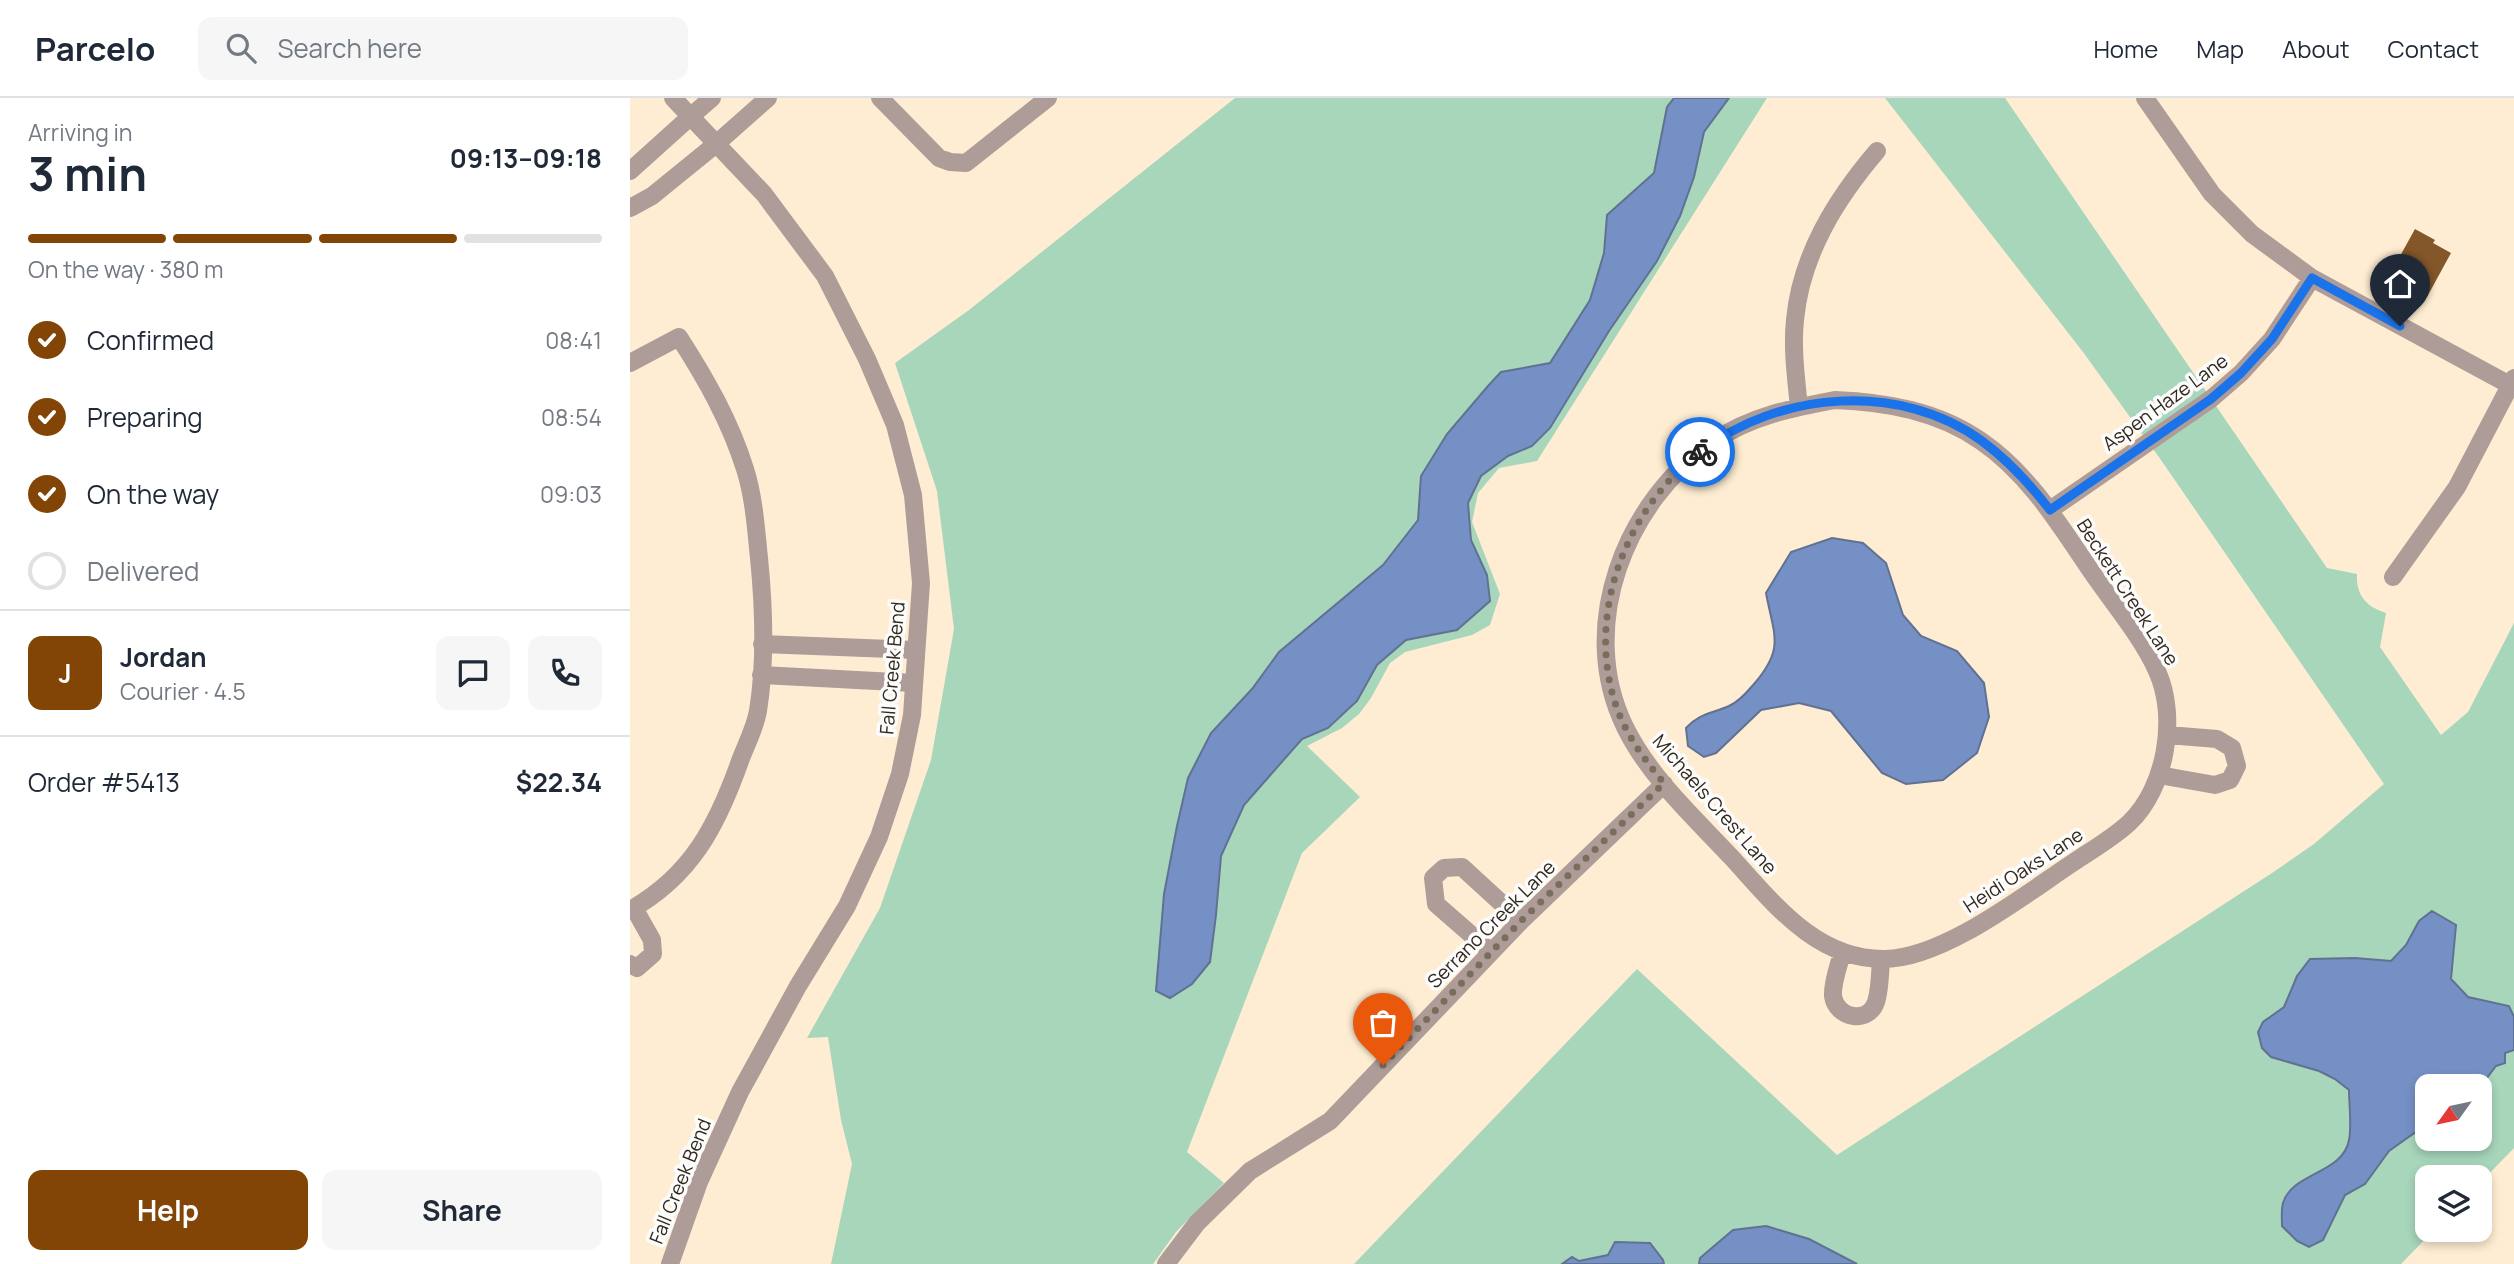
<!DOCTYPE html>
<html lang="en">
<head>
<meta charset="utf-8">
<style>
	body { margin:0; font-family:Manrope,sans-serif; background:#f6f6f7; color:#1f2937; height:100vh; display:flex; flex-direction:column; font-size:26px; white-space:nowrap }
	* { box-sizing:border-box; margin:0 }
	p { font-size:23px; color:#747a83 }
	.icon { flex:none; width:38px; height:38px; fill:none; stroke:currentColor; stroke-width:2; stroke-linecap:round; stroke-linejoin:round }
	.map { position:relative; flex:1; overflow:hidden }
	.drawer { display:flex; flex-direction:column; background:#fff; width:630px }
	.drawer>* { flex:none }
	.needle { width:46px; rotate:237deg }
	.controls { position:absolute; left:1785px; top:976px; display:grid; gap:14px }
	.controls a { display:grid; place-items:center; width:77px; height:77px; border-radius:14px; background:#fff; box-shadow:0 4px 10px #0003; font-size:35px }
	.pin { position:absolute; display:grid; place-items:center; width:60px; height:60px; color:#fff; margin:-72px -30px; border-radius:50% 50% 50% 0; rotate:-45deg; box-shadow:0 0 7px #0007 }
	.pin .icon { rotate:45deg }
	.courier { position:absolute; display:grid; place-items:center; width:70px; height:70px; margin:-35px; border:5px solid #1a73e8; border-radius:50%; background:#fff; color:#222; box-shadow:0 2px 9px #0007 }
	.overview em { font-style:normal; font-weight:700 }
	.overview div { display:flex; flex-direction:column-reverse }
	.overview { display:flex; align-items:center; justify-content:space-between; height:119px; padding:0 28px }
	h1 { font-size:46px; font-weight:700; line-height:52px }
	.bar { display:grid; grid-template-columns:repeat(4,1fr); gap:10px 7px; align-content:center; height:84px; padding:0 28px }
	.bar i { height:9px; border-radius:5px; background:#e0e1e3 }
	.bar .selected { background:#834505 }
	.bar p { grid-column:span 4 }
	.line { display:flex; align-items:center; gap:18px; padding:0 28px; border-top:2px solid #e0e1e3 }
	.line div { flex:1 }
	.round { display:grid; place-items:center; flex:none; width:74px; height:74px; border-radius:14px; background:#f6f6f7 }
	ol { padding:0 28px; list-style:none }
	li { display:flex; align-items:center; gap:21px; height:77px }
	li p { margin-inline-start:auto }
	li .icon { padding:7px; border-radius:50%; background:#834505; color:#fff; stroke-width:4 }
	li:last-child { color:#747a83 }
	li i { width:38px; height:38px; border:4px solid #e0e1e3; border-radius:50% }
	.primary-button { display:flex; gap:14px; margin-top:auto; padding:14px 28px }
	.primary-button a { flex:1; height:80px; border-radius:14px; background:#834505; color:#fff; font-size:28px; font-weight:700; line-height:80px; text-align:center }
	.primary-button a+a { background:#f6f6f7; color:#1f2937 }
	header { display:flex; align-items:center; gap:42px; box-sizing:border-box; height:98px; padding:0 35px; background:#fff; border-bottom:2px solid #e0e1e3 }
	header strong { font-size:33px }
	nav { display:flex; gap:38px; margin-inline-start:auto; font-size:24px }
	.search { width:490px; height:63px; background:#f6f6f7; display:flex; align-items:center; gap:18px; box-sizing:border-box; padding:0 24px; border-radius:14px; color:#747a83; font-size:26px }
	main { display:flex; flex:1; min-height:0 }
	.map>svg:first-child { display:block }
	.green { fill:#a7d6bb; fill-rule:evenodd }
	.water { fill:#7590c5; stroke:#617192; stroke-width:2 }
	.building { fill:#84572a }
	.lines { fill:none; stroke-linecap:round; stroke-linejoin:round }
	.minor { stroke:#ae9c98; stroke-width:18 }
	.tertiary { stroke:#ae9c98; stroke-width:18 }
	.done { stroke:#796e5c; stroke-width:7; stroke-dasharray:0 12.6 }
	.route { stroke:#1a73e8; stroke-width:9 }
	.labels { text-anchor:middle; dominant-baseline:central; stroke-width:7; stroke-linejoin:round; paint-order:stroke }
	.street-label { font-size:19px; fill:#31291c; stroke:#fcfcfc }
</style>
</head>
<body>
<header>
<strong>Parcelo</strong>
<div class="search"><svg class="icon" aria-label="search" viewBox="0 0 24 24"><circle cx="10" cy="10" r="6"/><path d="M15 15l6 6"/></svg>Search here</div>
<nav><a>Home</a><a>Map</a><a>About</a><a>Contact</a></nav>
</header>
<main>
<section class="drawer">
<div class="overview"><div><h1>3 min</h1><p>Arriving in</p></div><em>09:13–09:18</em></div>
<div class="bar"><i class="selected"></i><i class="selected"></i><i class="selected"></i><i></i><p>On the way · 380 m</p></div>
<ol>
<li><svg class="icon" aria-label="check" viewBox="0 0 24 24"><path d="M5 12l5 5 9-10"/></svg>Confirmed<p>08:41</p></li>
<li><svg class="icon" aria-label="check" viewBox="0 0 24 24"><path d="M5 12l5 5 9-10"/></svg>Preparing<p>08:54</p></li>
<li><svg class="icon" aria-label="check" viewBox="0 0 24 24"><path d="M5 12l5 5 9-10"/></svg>On the way<p>09:03</p></li>
<li><i></i>Delivered</li>
</ol>
<div class="line" style="height:126px"><b class="round" style="background:#834505;color:#fff">J</b><div><b>Jordan</b><p>Courier · 4.5</p></div><a class="round"><svg class="icon" aria-label="chat" viewBox="0 0 24 24"><path d="M4 5h16v11H9l-5 4z"/></svg></a><a class="round"><svg class="icon" aria-label="phone" viewBox="0 0 24 24"><path d="M5 4h4l2 5-3 2q2 4 5 5l2-3 5 2v4C11 20 4 13 5 4z"/></svg></a></div>
<div class="line" style="height:91px"><div>Order #5413</div><b>$22.34</b></div>
<div class="primary-button"><a>Help</a><a>Share</a></div>
</section>
<div class="map">
<svg width="1884" height="1166" viewBox="0 0 1884 1166">
	<rect width="100%" height="100%" fill="#feedd2"/>
	<path class="green" d="M605 0H1137L907 363 869 370 848 395 842 424 870 496 860 527 842 537 775 554 760 565 741 600 729 616 712 630 677 648 730 699 672 755 557 1054 594 1085 546 1134 523 1166H201L222 1066 211 1022 198 939 177 940 250 810 301 662 324 531 307 393 265 265 339 212Z
		M1255 0H1375L1697 470 1727 476C1726 497 1736 509 1756 515L1750 549 1811 637 1838 614 1884 525V1050L1850 1085V1080H1797V1132H1804L1771 1166H724L1007 871 1207 1057 1642 775 1684 746 1754 686 1531 362 1453 254ZM1797 989H1850V1041H1797Z"/>
	<path class="water" d="M1044 0H1099L1074 34 1064 79 1050 118 1027 163 979 233 920 330 902 348 878 358 851 378 838 405 841 442 857 477 860 503 827 532 776 542 747 567 727 603 698 630 672 641 614 707 591 758 586 817 580 864 562 886 540 900 526 893 534 796 547 728 558 680 581 635 622 591 649 554 753 467 788 422 791 378 817 336 858 288 871 274 920 265 960 202 974 155 977 117 1024 75 1037 9Z
		M1202 440 1233 445 1256 465 1273 517 1291 538 1327 553 1354 585 1359 619 1347 655 1313 682 1276 686 1252 675 1201 613 1169 605 1131 612 1086 655 1074 659 1058 648 1056 630C1070 615 1081 616 1099 608 1109 604 1117 594 1124 586 1155 550 1144 538 1136 495L1161 454Z
		M1802 813 1826 827 1821 881 1838 899 1879 908 1884 919V952L1875 955V965L1866 968 1850 989H1797V1026L1759 1053 1735 1086 1715 1097 1693 1142 1679 1149 1667 1143 1652 1128C1652 1121 1651 1112 1653 1105 1662 1074 1713 1076 1719 1042 1722 1027 1719 1007 1719 992L1705 981 1689 973 1641 959 1632 950 1628 934 1633 924 1654 909 1667 878 1680 861 1725 860 1761 863 1776 847 1789 823Z
		M1136 1128 1179 1141 1227 1166H1069L1070 1160 1103 1132Z
		M985 1144 1020 1145 1033 1162 1034 1166H932L942 1159 949 1163 978 1157Z"/>
	<path class="building" d="M1785 131 1805 142 1803 145 1821 155 1797 199 1759 178Z"/>
	<g class="lines">
		<path class="minor" d="M250 0 309 60 320 64 336 65 418 0
			M1515 0 1582 96 1622 136 1682 180 1880 287
			M60 19 82 0
			M86 46 138 0
			M0 265 49 239C76 281 100 323 115 371 124 399 126 431 129 460 134 510 136 563 128 613 125 630 116 647 110 663 87 728 61 778 0 812
			M1205 302C1256 304 1308 313 1351 343 1399 376 1429 426 1461 473 1482 504 1512 539 1527 573 1548 619 1536 690 1499 725 1485 738 1467 749 1450 760 1399 793 1316 860 1255 861 1187 862 1145 807 1103 761 1065 720 1020 680 995 629 946 529 995 403 1084 343 1121 318 1162 310 1205 302Z
			M1169 309C1166 280 1162 250 1165 222 1171 157 1206 101 1247 53
			M1420 412 1581 301 1611 275 1642 241 1682 180
			M1763 479 1827 389 1884 280
			M132 546 286 552
			M131 577 284 585
			M1529 677 1585 687 1600 682 1607 668 1602 650 1587 641 1538 637
			M861 854 806 806 803 780 814 770 832 769 891 823
			M1212 855C1209 867 1202 885 1203 898 1206 920 1238 927 1246 904 1250 892 1250 875 1251 861
			M0 866 7 870 23 856 22 842 4 810
			M536 1166 567 1125 620 1073 700 1023 891 823 1034 686"/>
		<path class="tertiary" d="M0 73 60 19
			M0 110 22 98 86 46
			M40 1166 69 1084 110 994 168 888 217 808 249 739 270 676 282 617 291 485 283 397 265 327 237 261 195 178 134 96 43 0"/>
	</g>
	<g class="lines">
		<path class="done" d="M753 967 891 823 1034 685C1012 659 992 631 983 598 958 508 999 409 1070 354"/>
		<path class="route" d="M1070 354C1148 293 1270 283 1352 343 1379 363 1400 386 1420 412L1581 301 1611 275 1642 241 1682 180 1770 228"/>
	</g>
	<g class="labels">
		<g class="street-label">
			<text transform="translate(1535 304) rotate(-36)">Aspen Haze Lane</text>
			<text transform="translate(1498 494) rotate(57)">Beckett Creek Lane</text>
			<text transform="translate(262 570) rotate(-85)">Fall Creek Bend</text>
			<text transform="translate(1085 706) rotate(49)">Michaels Crest Lane</text>
			<text transform="translate(1393 772) rotate(-33)">Heidi Oaks Lane</text>
			<text transform="translate(861 826) rotate(-45)">Serrano Creek Lane</text>
			<text transform="translate(50 1083) rotate(-68)">Fall Creek Bend</text>
		</g>
	</g>
</svg>
<div class="controls">
<a><svg class="needle" viewBox="-14 -14 28 28"><path d="M0-13l5 13h-10z" fill="#e53935"/><path d="M0 13l5-13h-10z" fill="#747a83"/></svg></a>
<a><svg class="icon" aria-label="layers" viewBox="0 0 24 24"><path d="M12 4l9 5-9 5-9-5zM3 14l9 5 9-5"/></svg></a>
</div>
<div class="pin" style="left:753px;top:967px;background:#ea580c"><svg class="icon" aria-label="bag" viewBox="0 0 24 24"><path d="M5 8h14l-1 12H6zM9 8a3 3 0 0 1 6 0"/></svg></div>
<div class="pin" style="left:1770px;top:228px;background:#1f2937"><svg class="icon" aria-label="home" viewBox="0 0 24 24"><path d="M3 11l9-7 9 7M6 9v11h12V9"/></svg></div>
<div class="courier" style="left:1070px;top:354px"><svg class="icon" aria-label="bike" viewBox="0 0 24 24"><circle cx="6" cy="16" r="4"/><circle cx="18" cy="16" r="4"/><path d="M6 16l4-8h5l3 8M10 8l3 8H6M13 5h3"/></svg></div>
</div>
</main>
</body>
</html>
